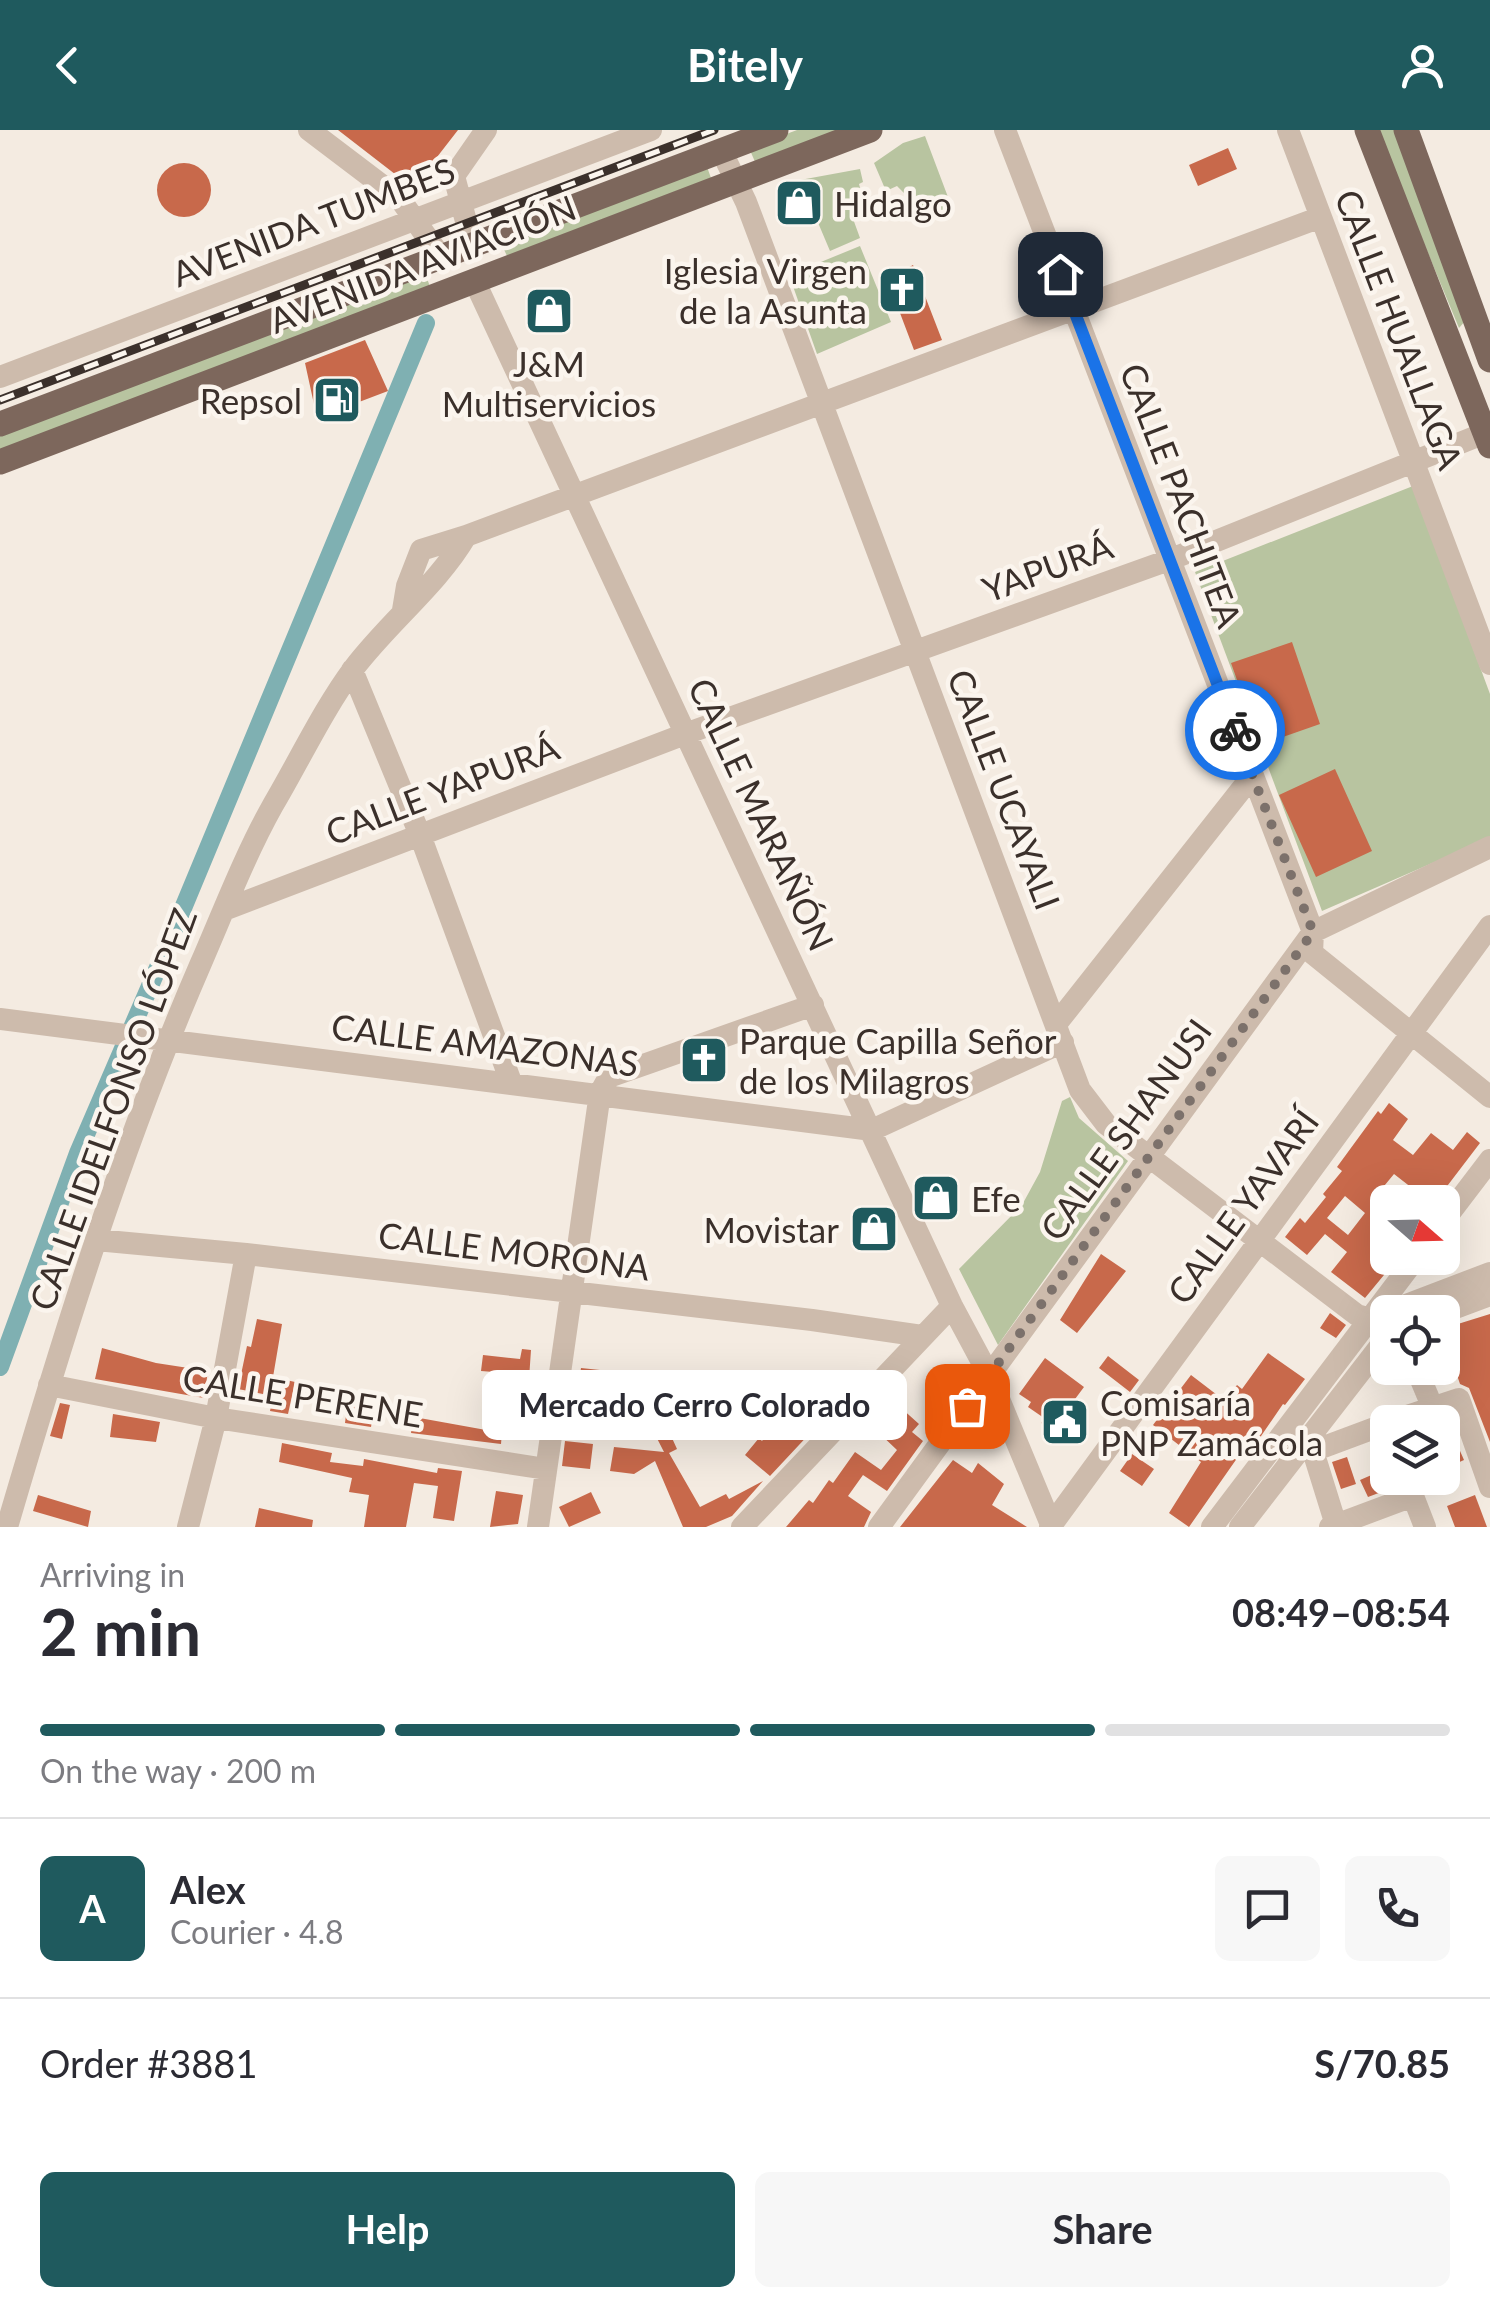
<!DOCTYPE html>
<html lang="en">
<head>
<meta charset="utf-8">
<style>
	body { margin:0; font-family:Lato,sans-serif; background:#f7f7f7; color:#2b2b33; height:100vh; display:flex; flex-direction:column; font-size:38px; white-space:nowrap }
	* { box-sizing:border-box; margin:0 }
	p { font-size:32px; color:#7c7c81 }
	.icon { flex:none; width:55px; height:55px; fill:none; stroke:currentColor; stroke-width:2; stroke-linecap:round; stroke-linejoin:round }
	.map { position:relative; height:1397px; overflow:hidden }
	.details { display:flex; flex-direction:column; background:#fff; flex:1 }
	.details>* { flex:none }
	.needle { width:65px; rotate:110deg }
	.controls { position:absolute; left:1370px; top:1055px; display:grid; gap:20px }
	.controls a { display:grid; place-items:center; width:90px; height:90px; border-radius:15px; background:#fff; box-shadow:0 10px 40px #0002; font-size:50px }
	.pin { position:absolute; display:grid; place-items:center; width:85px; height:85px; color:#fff; margin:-42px; border-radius:20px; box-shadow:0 5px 15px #0006 }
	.courier { position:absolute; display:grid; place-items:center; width:100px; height:100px; margin:-50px; border:8px solid #1a73e8; border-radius:50%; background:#fff; color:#222; box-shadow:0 2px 12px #0007 }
	.bubble { position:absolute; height:70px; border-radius:15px; background:#fff; box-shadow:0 10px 40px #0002; font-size:32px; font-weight:700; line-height:70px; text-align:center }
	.summary em { font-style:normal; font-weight:700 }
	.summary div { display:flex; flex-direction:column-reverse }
	.summary { display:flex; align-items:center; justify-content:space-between; height:170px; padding:0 40px }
	h1 { font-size:65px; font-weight:700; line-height:75px }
	.bar { display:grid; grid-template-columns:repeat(4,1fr); gap:15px 10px; align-content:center; height:120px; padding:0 40px }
	.bar i { height:12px; border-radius:8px; background:#e1e1e2 }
	.bar .selected { background:#1f5a5e }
	.bar p { grid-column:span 4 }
	.line { display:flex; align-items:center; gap:25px; padding:0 40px; border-top:2px solid #e1e1e2 }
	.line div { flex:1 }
	.round { display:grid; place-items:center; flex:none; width:105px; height:105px; border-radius:15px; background:#f7f7f7 }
	.primary-button { display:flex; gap:20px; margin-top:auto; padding:20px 40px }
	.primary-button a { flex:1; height:115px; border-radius:15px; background:#1f5a5e; color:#fff; font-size:40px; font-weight:700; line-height:115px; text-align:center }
	.primary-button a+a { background:#f7f7f7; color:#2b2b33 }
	header { display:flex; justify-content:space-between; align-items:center; height:130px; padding:0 40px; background:#1f5a5e; color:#fff; font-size:45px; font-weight:700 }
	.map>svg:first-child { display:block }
	.green { fill:#b8c4a0 }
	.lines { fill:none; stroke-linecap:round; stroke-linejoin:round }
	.canal { stroke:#7fb0b2; stroke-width:18 }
	.building { fill:#c8694b; fill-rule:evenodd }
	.minor { stroke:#cdbbac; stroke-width:22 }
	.major { stroke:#7d675c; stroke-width:25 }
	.rail-casing { stroke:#3b302b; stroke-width:9 }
	.rail { stroke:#fbf5ee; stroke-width:5; stroke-dasharray:15; stroke-linecap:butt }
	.done { stroke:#7c716b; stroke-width:10; stroke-dasharray:0 18 }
	.route { stroke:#1a73e8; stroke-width:12 }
	.labels { text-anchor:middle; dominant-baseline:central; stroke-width:9; stroke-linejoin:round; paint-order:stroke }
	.poi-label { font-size:35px; fill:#3b302b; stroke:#fbf5ee; text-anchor:start }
	.street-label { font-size:35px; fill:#3b302b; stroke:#fbf5ee }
</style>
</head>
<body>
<header><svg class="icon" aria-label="back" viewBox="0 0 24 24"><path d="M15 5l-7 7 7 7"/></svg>Bitely<svg class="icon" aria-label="person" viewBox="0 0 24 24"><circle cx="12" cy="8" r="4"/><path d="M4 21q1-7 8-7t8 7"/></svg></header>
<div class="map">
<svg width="1490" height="1397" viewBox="0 0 1490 1397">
	<rect width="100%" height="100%" fill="#f4ebe1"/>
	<path class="green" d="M797 0H848L756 34 749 18Z
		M1377 0H1395L1466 190 1459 198Z
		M925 6 954 83 921 79 912 63 906 65 897 56 886 61 874 33 903 13Z
		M706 34 711 48 507 126 501 113Z
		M860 39 863 52 859 54 863 69 853 72 857 83 852 86 860 108 830 121 800 50Z
		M860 116 891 192 817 224 789 145Z
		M425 142 430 157 0 321V305Z
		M1413 356 1490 564V708L1322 781 1195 442Z
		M1070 967 1079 988 1128 1031 998 1215 959 1139 1022 1075 1040 1042 1062 971Z"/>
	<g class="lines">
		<path class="canal" d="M0 1237 78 1023 169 812 426 193"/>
	</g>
	<path class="building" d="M338 0H458L413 58Z
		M1228 18 1237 39 1198 56 1189 35Z
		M157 60a27 27 0 1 1 54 0a27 27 0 1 1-54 0Z
		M913 135 942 210 914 220 889 154 891 147Z
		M365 210 388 261 317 288 305 233Z
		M1292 512 1320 594 1260 615 1231 533Z
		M1335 639 1372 721 1316 747 1279 665Z
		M1389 973 1408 989 1393 1010 1413 1025 1431 1003 1453 1020 1467 1002 1480 1013 1435 1072H1430L1394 1044 1375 1067 1388 1077V1128H1398L1365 1168 1331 1142 1347 1122 1325 1104 1307 1125 1285 1107 1300 1088 1305 1093 1326 1067 1323 1064 1342 1041 1337 1037 1378 981 1381 984ZM1345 1066 1365 1083 1348 1105 1327 1088Z
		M1101 1124 1126 1141 1077 1203 1060 1190Z
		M1330 1183 1346 1195 1336 1208 1320 1198Z
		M1490 1184V1312L1469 1258 1460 1254 1457 1245 1438 1252 1432 1238H1442V1216L1450 1213 1445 1198Z
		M257 1189 282 1194 273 1247 295 1252 288 1284 270 1281 273 1266 238 1259 247 1216 251 1217Z
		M102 1218 156 1233 208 1241 204 1268 95 1249Z
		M522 1219 531 1220 529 1249 537 1250 534 1269 514 1266 518 1244 481 1241 483 1225 520 1229Z
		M1268 1223 1305 1249 1285 1275 1283 1274 1246 1328 1240 1324 1189 1397 1169 1383 1201 1332 1153 1295 1191 1245 1225 1271 1237 1255 1242 1259Z
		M1108 1226 1139 1250 1130 1262 1099 1238Z
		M1045 1228 1084 1257 1052 1300 1041 1293 1044 1288 1028 1277 1031 1272 1019 1264Z
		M581 1238 600 1240 597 1286 574 1283Z
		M625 1248 648 1251 646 1258 658 1259 653 1297 703 1268 724 1304 706 1291 695 1298 693 1295 672 1308 677 1319 669 1323 700 1377 726 1364 729 1369 763 1351 732 1386 706 1397H683L655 1331 634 1344 610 1341 614 1317 664 1322 645 1285 620 1283Z
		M348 1269 375 1273 371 1297 345 1293Z
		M60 1273 70 1275 62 1309 50 1306Z
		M900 1277 919 1294 912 1302 923 1311 887 1361 863 1345 848 1366 871 1382 864 1397H786L809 1370 813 1373 829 1350 833 1353 855 1322 881 1340 897 1320 878 1302Z
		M113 1284 160 1292 156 1312 110 1307Z
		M414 1287 486 1300 487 1288 503 1290 501 1314 411 1303Z
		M1446 1289 1464 1330 1442 1340V1290Z
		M802 1291 813 1300 770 1346 745 1325 759 1308 762 1311 774 1296 789 1308Z
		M565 1311 593 1314 590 1339 562 1336Z
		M1388 1311V1348L1392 1358 1368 1367 1360 1350 1383 1340 1372 1318Z
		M282 1313 332 1323 330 1332 363 1336 364 1329 437 1343 438 1338 462 1341 454 1391 433 1388 438 1356 414 1353 406 1397H364L369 1365 349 1362 352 1348 279 1332Z
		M1132 1324 1154 1339 1142 1356 1120 1341Z
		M1347 1327 1356 1354 1341 1359 1332 1332Z
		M953 1330 972 1343 978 1333 1004 1354 992 1375 1027 1397H900Z
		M496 1361 523 1365 518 1394 490 1397Z
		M591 1362 601 1383 569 1397 559 1377Z
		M38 1365 91 1381 88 1397 33 1381Z
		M1475 1365 1487 1397H1455L1447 1376Z
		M259 1378 313 1390 312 1397H255Z"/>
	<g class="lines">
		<path class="minor" d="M309 0 400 69 441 127
			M1005 0 1313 802 1312 823 1490 967
			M1288 0 1490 534
			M721 20 746 72 1080 960 1106 994 1357 1185 1388 1194
			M472 114 454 46 486 0
			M474 150 952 1176 989 1245 1052 1397
			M0 247 651 0
			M403 480 407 456 421 420 466 406
			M352 540 420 705 511 952
			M224 780 685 604 1169 430 1485 303
			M0 889 872 1000 1063 912
			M1057 893 1252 646
			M1442 1093 1490 1030
			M96 1110 246 1124 812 1190 922 1206
			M1442 1183 1490 1165
			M1372 1188 1490 1143
			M1416 1238 1432 1276
			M49 1255 216 1288 546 1339
			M1389 1292 1459 1269 1490 1357
			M1303 1313 1313 1321 1336 1395
			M1313 1321 1388 1293
			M7 1397C63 1206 122 1015 201 833 224 780 245 725 273 675 299 631 324 578 354 538 389 492 438 454 466 406L1321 87
			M188 1397 216 1288 246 1124
			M538 1397 600 963 609 947 813 875
			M742 1397 952 1176
			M879 1397 1313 802 1490 717
			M1050 1397 1490 796
			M1212 1397 1416 1128
			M1240 1397 1388 1206
			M1330 1397 1413 1366 1425 1397"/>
		<path class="major" d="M1367 0 1490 316
			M1406 0 1490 230
			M0 294 776 0
			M0 332 870 0"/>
		<g class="rail-casing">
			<path id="rail" d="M0 270 714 0"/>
		</g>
		<use href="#rail" class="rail"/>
	</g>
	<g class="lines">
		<path class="done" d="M967 1276 1313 802 1235 600"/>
		<path class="route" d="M1060 144 1235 600"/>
	</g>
	<defs>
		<g id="shop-square" transform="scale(2.5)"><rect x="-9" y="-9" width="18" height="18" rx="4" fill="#1f5a5e" stroke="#fbf5ee"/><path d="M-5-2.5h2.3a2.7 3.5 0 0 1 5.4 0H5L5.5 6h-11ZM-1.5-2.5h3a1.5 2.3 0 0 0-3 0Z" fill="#fff"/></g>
		<g id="church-square" transform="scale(2.5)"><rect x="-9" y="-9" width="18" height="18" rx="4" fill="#1f5a5e" stroke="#fbf5ee"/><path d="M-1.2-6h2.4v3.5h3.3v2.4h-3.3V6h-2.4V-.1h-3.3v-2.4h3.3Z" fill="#fff"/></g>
		<g id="fuel-square" transform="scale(2.5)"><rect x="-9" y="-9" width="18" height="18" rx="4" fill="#1f5a5e" stroke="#fbf5ee"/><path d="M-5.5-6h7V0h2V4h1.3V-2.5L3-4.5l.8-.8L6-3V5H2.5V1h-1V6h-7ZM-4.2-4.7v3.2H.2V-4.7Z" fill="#fff"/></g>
		<g id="civic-square" transform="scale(2.5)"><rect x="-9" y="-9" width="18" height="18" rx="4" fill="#1f5a5e" stroke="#fbf5ee"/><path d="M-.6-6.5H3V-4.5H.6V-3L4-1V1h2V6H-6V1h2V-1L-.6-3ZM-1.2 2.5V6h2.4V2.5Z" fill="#fff"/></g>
	</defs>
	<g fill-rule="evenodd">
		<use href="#shop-square" x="799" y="73"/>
		<use href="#church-square" x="902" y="160"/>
		<use href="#shop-square" x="549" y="181"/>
		<use href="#fuel-square" x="337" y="270"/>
		<use href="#church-square" x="704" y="930"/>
		<use href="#shop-square" x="936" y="1068"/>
		<use href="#shop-square" x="874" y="1099"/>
		<use href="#civic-square" x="1065" y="1292"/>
	</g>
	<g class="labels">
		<g class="poi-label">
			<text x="834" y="73">Hidalgo</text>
			<text x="867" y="140" text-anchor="end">Iglesia Virgen<tspan x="867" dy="40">de la Asunta</tspan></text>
			<text x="549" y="233" text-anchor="middle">J&amp;M<tspan x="549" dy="40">Multiservicios</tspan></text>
			<text x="302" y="270" text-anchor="end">Repsol</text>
			<text x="739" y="910">Parque Capilla Señor<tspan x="739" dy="40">de los Milagros</tspan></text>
			<text x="971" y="1068">Efe</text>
			<text x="839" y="1099" text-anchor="end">Movistar</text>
			<text x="1100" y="1272">Comisaría<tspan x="1100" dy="40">PNP Zamácola</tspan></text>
		</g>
		<g class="street-label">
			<text transform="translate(313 91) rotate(-21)">AVENIDA TUMBES</text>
			<text transform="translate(422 133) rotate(-21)">AVENIDA AVIACIÓN</text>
			<text transform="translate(1400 199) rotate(69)">CALLE HUALLAGA</text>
			<text transform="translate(1182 365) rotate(69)">CALLE PACHITEA</text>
			<text transform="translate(1047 437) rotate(-20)">YAPURÁ</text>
			<text transform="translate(442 659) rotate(-21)">CALLE YAPURÁ</text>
			<text transform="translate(1005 659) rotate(69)">CALLE UCAYALI</text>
			<text transform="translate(762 684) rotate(65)">CALLE MARAÑÓN</text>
			<text transform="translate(485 914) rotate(7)">CALLE AMAZONAS</text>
			<text transform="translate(112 979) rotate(-70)">CALLE IDELFONSO LÓPEZ</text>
			<text transform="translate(1125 999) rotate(-54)">CALLE SHANUSI</text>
			<text transform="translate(1242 1076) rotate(-54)">CALLE YAVARÍ</text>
			<text transform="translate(514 1120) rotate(7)">CALLE MORONA</text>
			<text transform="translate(303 1265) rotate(9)">CALLE PERENE</text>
		</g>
	</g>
</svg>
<div class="controls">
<a><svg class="needle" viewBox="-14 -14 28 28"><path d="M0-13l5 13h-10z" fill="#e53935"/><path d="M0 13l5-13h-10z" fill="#7c7c81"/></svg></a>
<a><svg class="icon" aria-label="locate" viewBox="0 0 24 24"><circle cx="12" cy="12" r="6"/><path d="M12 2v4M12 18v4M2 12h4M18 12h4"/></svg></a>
<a><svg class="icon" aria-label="layers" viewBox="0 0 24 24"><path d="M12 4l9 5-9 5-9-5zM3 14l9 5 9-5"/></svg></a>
</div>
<div class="pin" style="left:967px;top:1276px;background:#ea580c"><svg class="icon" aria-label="bag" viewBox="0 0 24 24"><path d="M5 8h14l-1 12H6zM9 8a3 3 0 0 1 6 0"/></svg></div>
<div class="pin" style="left:1060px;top:144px;background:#1f2937"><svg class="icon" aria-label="home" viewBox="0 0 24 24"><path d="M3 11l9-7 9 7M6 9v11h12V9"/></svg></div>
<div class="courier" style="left:1235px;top:600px"><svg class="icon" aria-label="bike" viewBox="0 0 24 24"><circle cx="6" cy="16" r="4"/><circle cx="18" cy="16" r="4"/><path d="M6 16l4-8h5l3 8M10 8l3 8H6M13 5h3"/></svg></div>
<div class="bubble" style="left:482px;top:1240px;width:425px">Mercado Cerro Colorado</div>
</div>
<section class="details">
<div class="summary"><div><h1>2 min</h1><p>Arriving in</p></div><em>08:49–08:54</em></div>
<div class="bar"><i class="selected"></i><i class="selected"></i><i class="selected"></i><i></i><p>On the way · 200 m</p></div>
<div class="line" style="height:180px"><b class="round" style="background:#1f5a5e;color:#fff">A</b><div><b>Alex</b><p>Courier · 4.8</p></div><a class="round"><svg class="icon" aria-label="chat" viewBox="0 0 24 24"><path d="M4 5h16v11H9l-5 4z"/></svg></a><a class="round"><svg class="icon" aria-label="phone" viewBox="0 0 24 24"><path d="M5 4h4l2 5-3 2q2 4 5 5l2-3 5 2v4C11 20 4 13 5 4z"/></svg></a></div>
<div class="line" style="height:130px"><div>Order #3881</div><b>S/70.85</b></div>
<div class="primary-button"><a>Help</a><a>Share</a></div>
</section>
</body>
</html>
